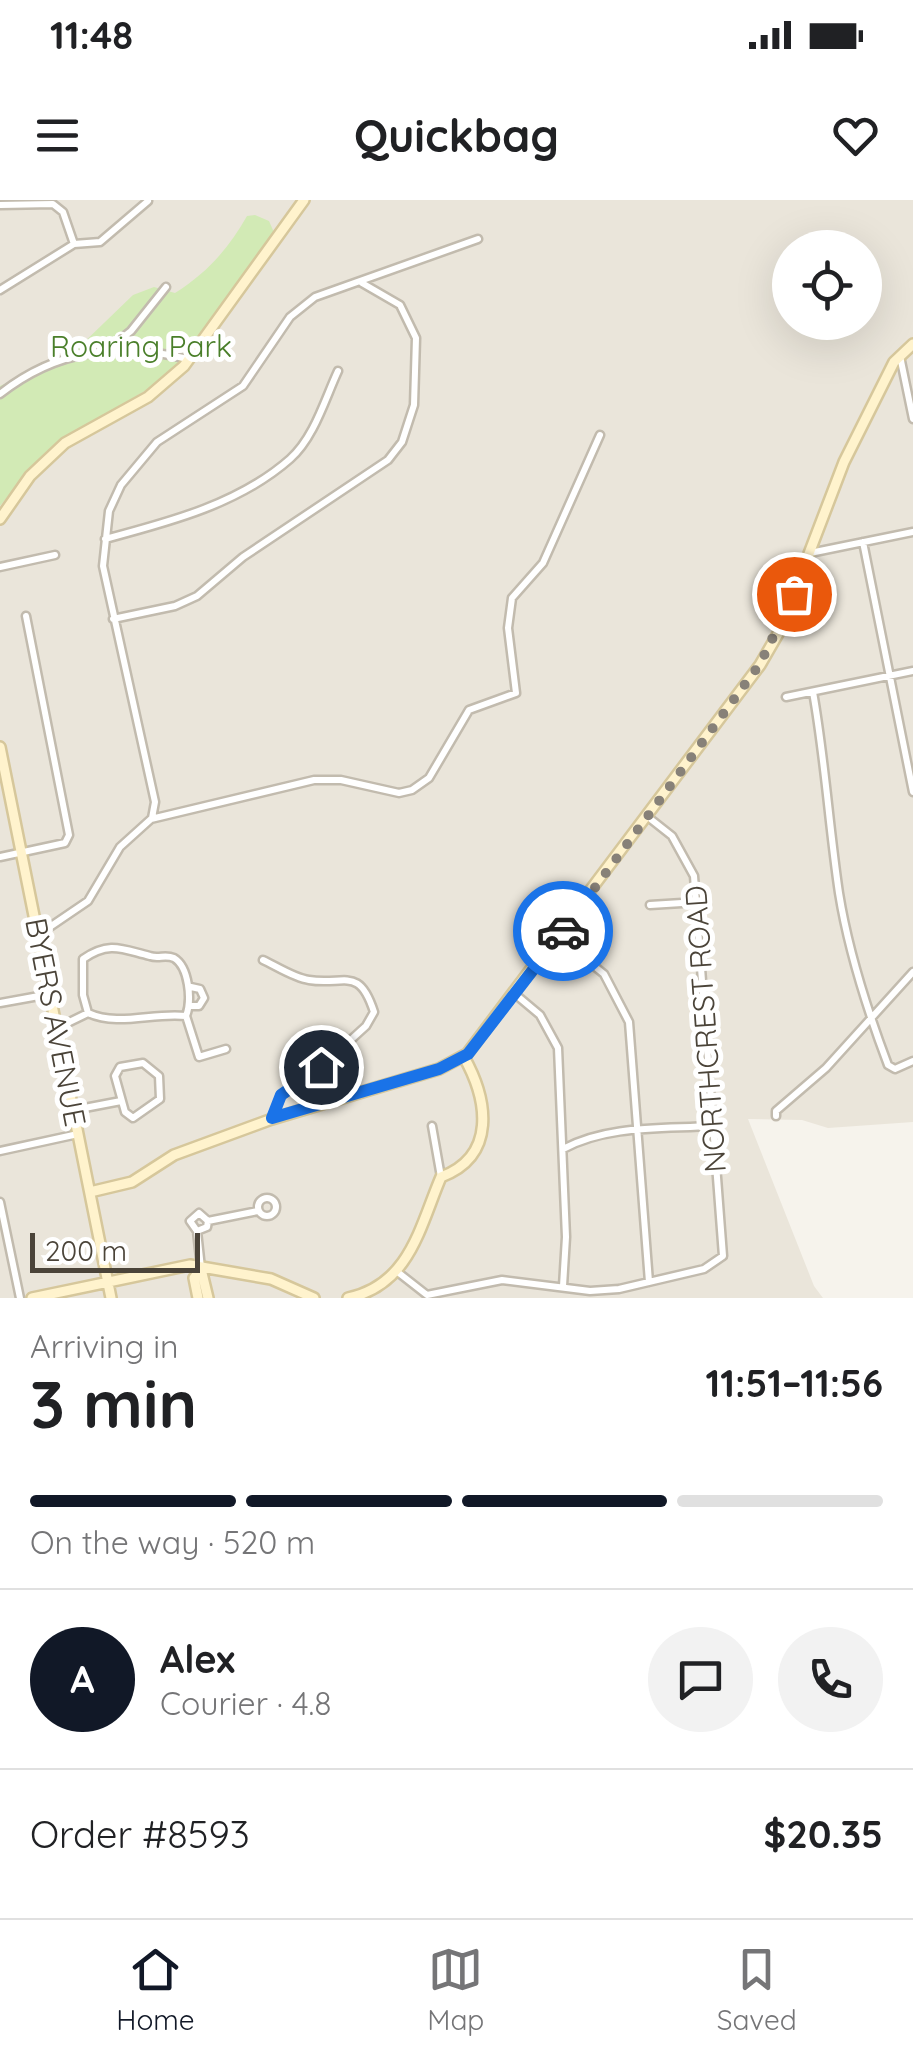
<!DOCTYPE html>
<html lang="en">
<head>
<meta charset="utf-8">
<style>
	body { margin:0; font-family:Quicksand,sans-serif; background:#f2f2f2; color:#202124; height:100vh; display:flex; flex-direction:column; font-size:38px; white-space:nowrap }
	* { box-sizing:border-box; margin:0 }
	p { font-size:32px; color:#757577 }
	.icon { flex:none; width:55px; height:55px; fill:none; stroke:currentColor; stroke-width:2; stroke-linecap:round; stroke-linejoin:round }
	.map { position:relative; height:1098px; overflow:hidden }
	.sheet { display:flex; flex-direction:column; background:#fff; flex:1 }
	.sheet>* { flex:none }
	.buttons { position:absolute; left:772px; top:30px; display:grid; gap:20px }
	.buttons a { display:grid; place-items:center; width:110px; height:110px; border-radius:50%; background:#fff; box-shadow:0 10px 40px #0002; font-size:50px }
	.scale { position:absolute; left:30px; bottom:25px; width:170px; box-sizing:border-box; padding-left:10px; border:5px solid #4b4439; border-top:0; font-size:28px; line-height:35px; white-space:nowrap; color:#4b4439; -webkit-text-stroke:8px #fff; paint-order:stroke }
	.pin { position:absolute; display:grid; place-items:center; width:85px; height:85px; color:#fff; margin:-42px; border:5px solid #fff; border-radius:50%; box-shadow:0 2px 10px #0007 }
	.courier { position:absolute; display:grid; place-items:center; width:100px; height:100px; margin:-50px; border:8px solid #1a73e8; border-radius:50%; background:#fff; color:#222; box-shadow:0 2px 12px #0007 }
	.summary em { font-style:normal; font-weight:700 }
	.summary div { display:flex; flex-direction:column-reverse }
	.summary { display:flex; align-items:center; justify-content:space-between; height:170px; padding:0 30px }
	h1 { font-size:65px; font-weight:700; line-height:75px }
	.bar { display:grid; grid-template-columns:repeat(4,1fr); gap:15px 10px; align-content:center; height:120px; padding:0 30px }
	.bar i { height:12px; border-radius:8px; background:#e0e0e0 }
	.bar .active { background:#111827 }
	.bar p { grid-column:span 4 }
	.line { display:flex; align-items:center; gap:25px; padding:0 30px; border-top:2px solid #e0e0e0 }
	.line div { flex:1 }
	.round { display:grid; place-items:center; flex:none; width:105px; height:105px; border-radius:52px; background:#f2f2f2 }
	.status { display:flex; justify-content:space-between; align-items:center; height:70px; padding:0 50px; background:#fff; direction:ltr }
	.status svg { height:28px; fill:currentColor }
	header { display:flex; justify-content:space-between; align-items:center; height:130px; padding:0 30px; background:#fff; font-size:45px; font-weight:700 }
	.tab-bar { display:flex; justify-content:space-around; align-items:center; height:140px; border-top:2px solid #e0e0e0; background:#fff; font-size:28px; color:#757577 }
	.tab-bar a { display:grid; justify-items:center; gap:5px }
	.tab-bar .active { color:#111827 }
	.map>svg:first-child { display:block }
	.residential { fill:#eae5da; fill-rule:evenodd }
	.green { fill:#d2eab5 }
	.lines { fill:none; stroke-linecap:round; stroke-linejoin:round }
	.street-casing { stroke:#c2bbae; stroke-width:11 }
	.secondary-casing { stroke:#d6c79b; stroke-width:14 }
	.street { stroke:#fff; stroke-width:6 }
	.secondary { stroke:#fff3cd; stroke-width:9 }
	.done { stroke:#878178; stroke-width:10; stroke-dasharray:0 18 }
	.route { stroke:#1a73e8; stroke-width:12 }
	.labels { text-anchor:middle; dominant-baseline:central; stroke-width:10; stroke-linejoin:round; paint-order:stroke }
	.park-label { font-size:30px; fill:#4a7f2a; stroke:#fff }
	.street-label { font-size:30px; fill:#4b4439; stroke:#fff }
</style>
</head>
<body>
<div class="status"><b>11:48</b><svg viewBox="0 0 49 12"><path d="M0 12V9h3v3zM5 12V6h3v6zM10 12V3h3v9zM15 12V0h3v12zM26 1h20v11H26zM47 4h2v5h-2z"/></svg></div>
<header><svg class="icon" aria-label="menu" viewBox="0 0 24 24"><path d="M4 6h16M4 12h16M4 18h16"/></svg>Quickbag<svg class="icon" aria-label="heart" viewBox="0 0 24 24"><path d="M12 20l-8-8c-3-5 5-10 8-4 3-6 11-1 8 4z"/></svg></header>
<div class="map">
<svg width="913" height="1098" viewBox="0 0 913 1098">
	<rect width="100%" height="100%" fill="#f6f3ec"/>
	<path class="residential" d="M0 0H913V922L828 928 802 920 748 919 814 1086 823 1098H0ZM790 48H865V122H790Z"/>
	<path class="green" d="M255 15 269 21 276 37 165 179 67 237 33 265 0 306V186L77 149 133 95 154 87 175 93C207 73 229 48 247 16Z"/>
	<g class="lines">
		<g class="street-casing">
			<path id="street" d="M0 5 53 4 63 12 74 44
				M0 90 74 44 100 42 148 1
				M108 149 131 131 166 87
				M900 156 913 219
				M0 194C57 149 118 142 188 159
				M105 339C169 322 239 304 290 259 314 238 325 199 338 171
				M863 342 913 592
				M810 353 913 332
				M0 367 55 355
				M113 419 175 406 197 396 243 357 388 260 402 242 414 205 416 138 400 105 362 83
				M813 492C825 559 829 626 839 693 848 749 868 812 888 865L895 869 913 861
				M786 497 913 471
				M152 618 155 602 103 366 109 311 121 285 157 242 243 186 290 117 315 97 478 39
				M0 657 65 643 69 635 26 416
				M650 705 698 702
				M38 735 88 701 120 647 151 619 314 580H341L399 593 412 590 429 578 469 510 516 493 508 428 512 398 543 363 600 235
				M558 737 604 774 629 822 649 1082
				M263 760C276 766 294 778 309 780 344 786 359 765 374 812L366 826 321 867 281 895 272 919
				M515 794 540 815 558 848 566 1037 563 1086
				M0 803 50 794
				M190 806H199L204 798 200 789 191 787
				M88 813 83 795V759C110 740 124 750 150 756 159 759 165 754 174 758 189 767 192 800 186 816
				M57 828 88 813C119 827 153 812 186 816L199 857 226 849
				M143 863 159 876 160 899 133 918 125 912 115 876 120 867Z
				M74 910 121 901
				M776 916V911L826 868 913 772
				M432 926 441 977
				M563 949C607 925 662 929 711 926
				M0 951 78 934
				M258 1007a9 9 0 1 1 18 0a9 9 0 1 1-18 0Z
				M0 1002 20 1098
				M208 1021 258 1011
				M197 1031 207 1027 208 1021 199 1013 190 1021 197 1031 201 1068
				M395 1070 427 1095 502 1080 590 1091 619 1089 704 1069 723 1056 694 676 672 636 648 617"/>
		</g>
		<g class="secondary-casing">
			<path id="secondary" d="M0 319 30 276 65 243 148 197 184 166 304 0
				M0 547 111 1098
				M90 992 132 982 174 955 272 919 439 869 467 854 760 465 779 432 844 262 894 162 913 144
				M201 1069 208 1098
				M32 1098 190 1065 271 1079 314 1098
				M198 1098 194 1078 201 1069
				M348 1098C410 1085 420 1026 441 977 497 956 488 900 464 857"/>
		</g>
		<use href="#street" class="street"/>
		<use href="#secondary" class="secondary"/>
	</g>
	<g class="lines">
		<path class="done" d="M563 731 760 464 794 394"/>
		<path class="route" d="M321 867 281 895 272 918 439 869 468 854 563 731"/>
	</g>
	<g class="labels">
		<g class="park-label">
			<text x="141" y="146">Roaring Park</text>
		</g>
		<g class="street-label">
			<text transform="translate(56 822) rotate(79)">BYERS AVENUE</text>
			<text transform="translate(705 829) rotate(-94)">NORTHCREST ROAD</text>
		</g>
	</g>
</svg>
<div class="buttons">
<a><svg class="icon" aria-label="locate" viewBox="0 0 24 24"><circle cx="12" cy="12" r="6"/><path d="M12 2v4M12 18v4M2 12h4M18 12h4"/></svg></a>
</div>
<div class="scale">200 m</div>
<div class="pin" style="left:794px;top:394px;background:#ea580c"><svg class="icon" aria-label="bag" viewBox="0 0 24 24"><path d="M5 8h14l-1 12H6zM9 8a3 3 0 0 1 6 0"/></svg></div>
<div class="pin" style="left:321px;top:867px;background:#1f2937"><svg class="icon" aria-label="home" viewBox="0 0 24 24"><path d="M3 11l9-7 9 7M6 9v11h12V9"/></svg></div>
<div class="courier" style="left:563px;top:731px"><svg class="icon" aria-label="car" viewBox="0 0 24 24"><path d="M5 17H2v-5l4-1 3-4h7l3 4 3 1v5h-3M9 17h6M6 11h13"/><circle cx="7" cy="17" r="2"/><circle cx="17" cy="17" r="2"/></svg></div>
</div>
<section class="sheet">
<div class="summary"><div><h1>3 min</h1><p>Arriving in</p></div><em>11:51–11:56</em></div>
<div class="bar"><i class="active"></i><i class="active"></i><i class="active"></i><i></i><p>On the way · 520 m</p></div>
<div class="line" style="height:180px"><b class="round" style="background:#111827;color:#fff">A</b><div><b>Alex</b><p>Courier · 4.8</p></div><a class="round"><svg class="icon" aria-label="chat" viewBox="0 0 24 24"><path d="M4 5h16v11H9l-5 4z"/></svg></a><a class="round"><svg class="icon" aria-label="phone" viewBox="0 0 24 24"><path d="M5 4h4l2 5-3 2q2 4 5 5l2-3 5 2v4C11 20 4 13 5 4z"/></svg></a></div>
<div class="line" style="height:130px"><div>Order #8593</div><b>$20.35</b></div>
</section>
<nav class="tab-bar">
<a class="active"><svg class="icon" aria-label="home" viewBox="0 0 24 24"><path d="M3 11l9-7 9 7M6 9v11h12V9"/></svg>Home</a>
<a><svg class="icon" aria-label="map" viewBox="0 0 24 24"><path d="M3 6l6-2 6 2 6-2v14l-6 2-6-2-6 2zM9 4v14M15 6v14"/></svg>Map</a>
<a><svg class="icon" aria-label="saved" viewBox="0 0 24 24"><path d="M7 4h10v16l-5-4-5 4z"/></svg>Saved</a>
</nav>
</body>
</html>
